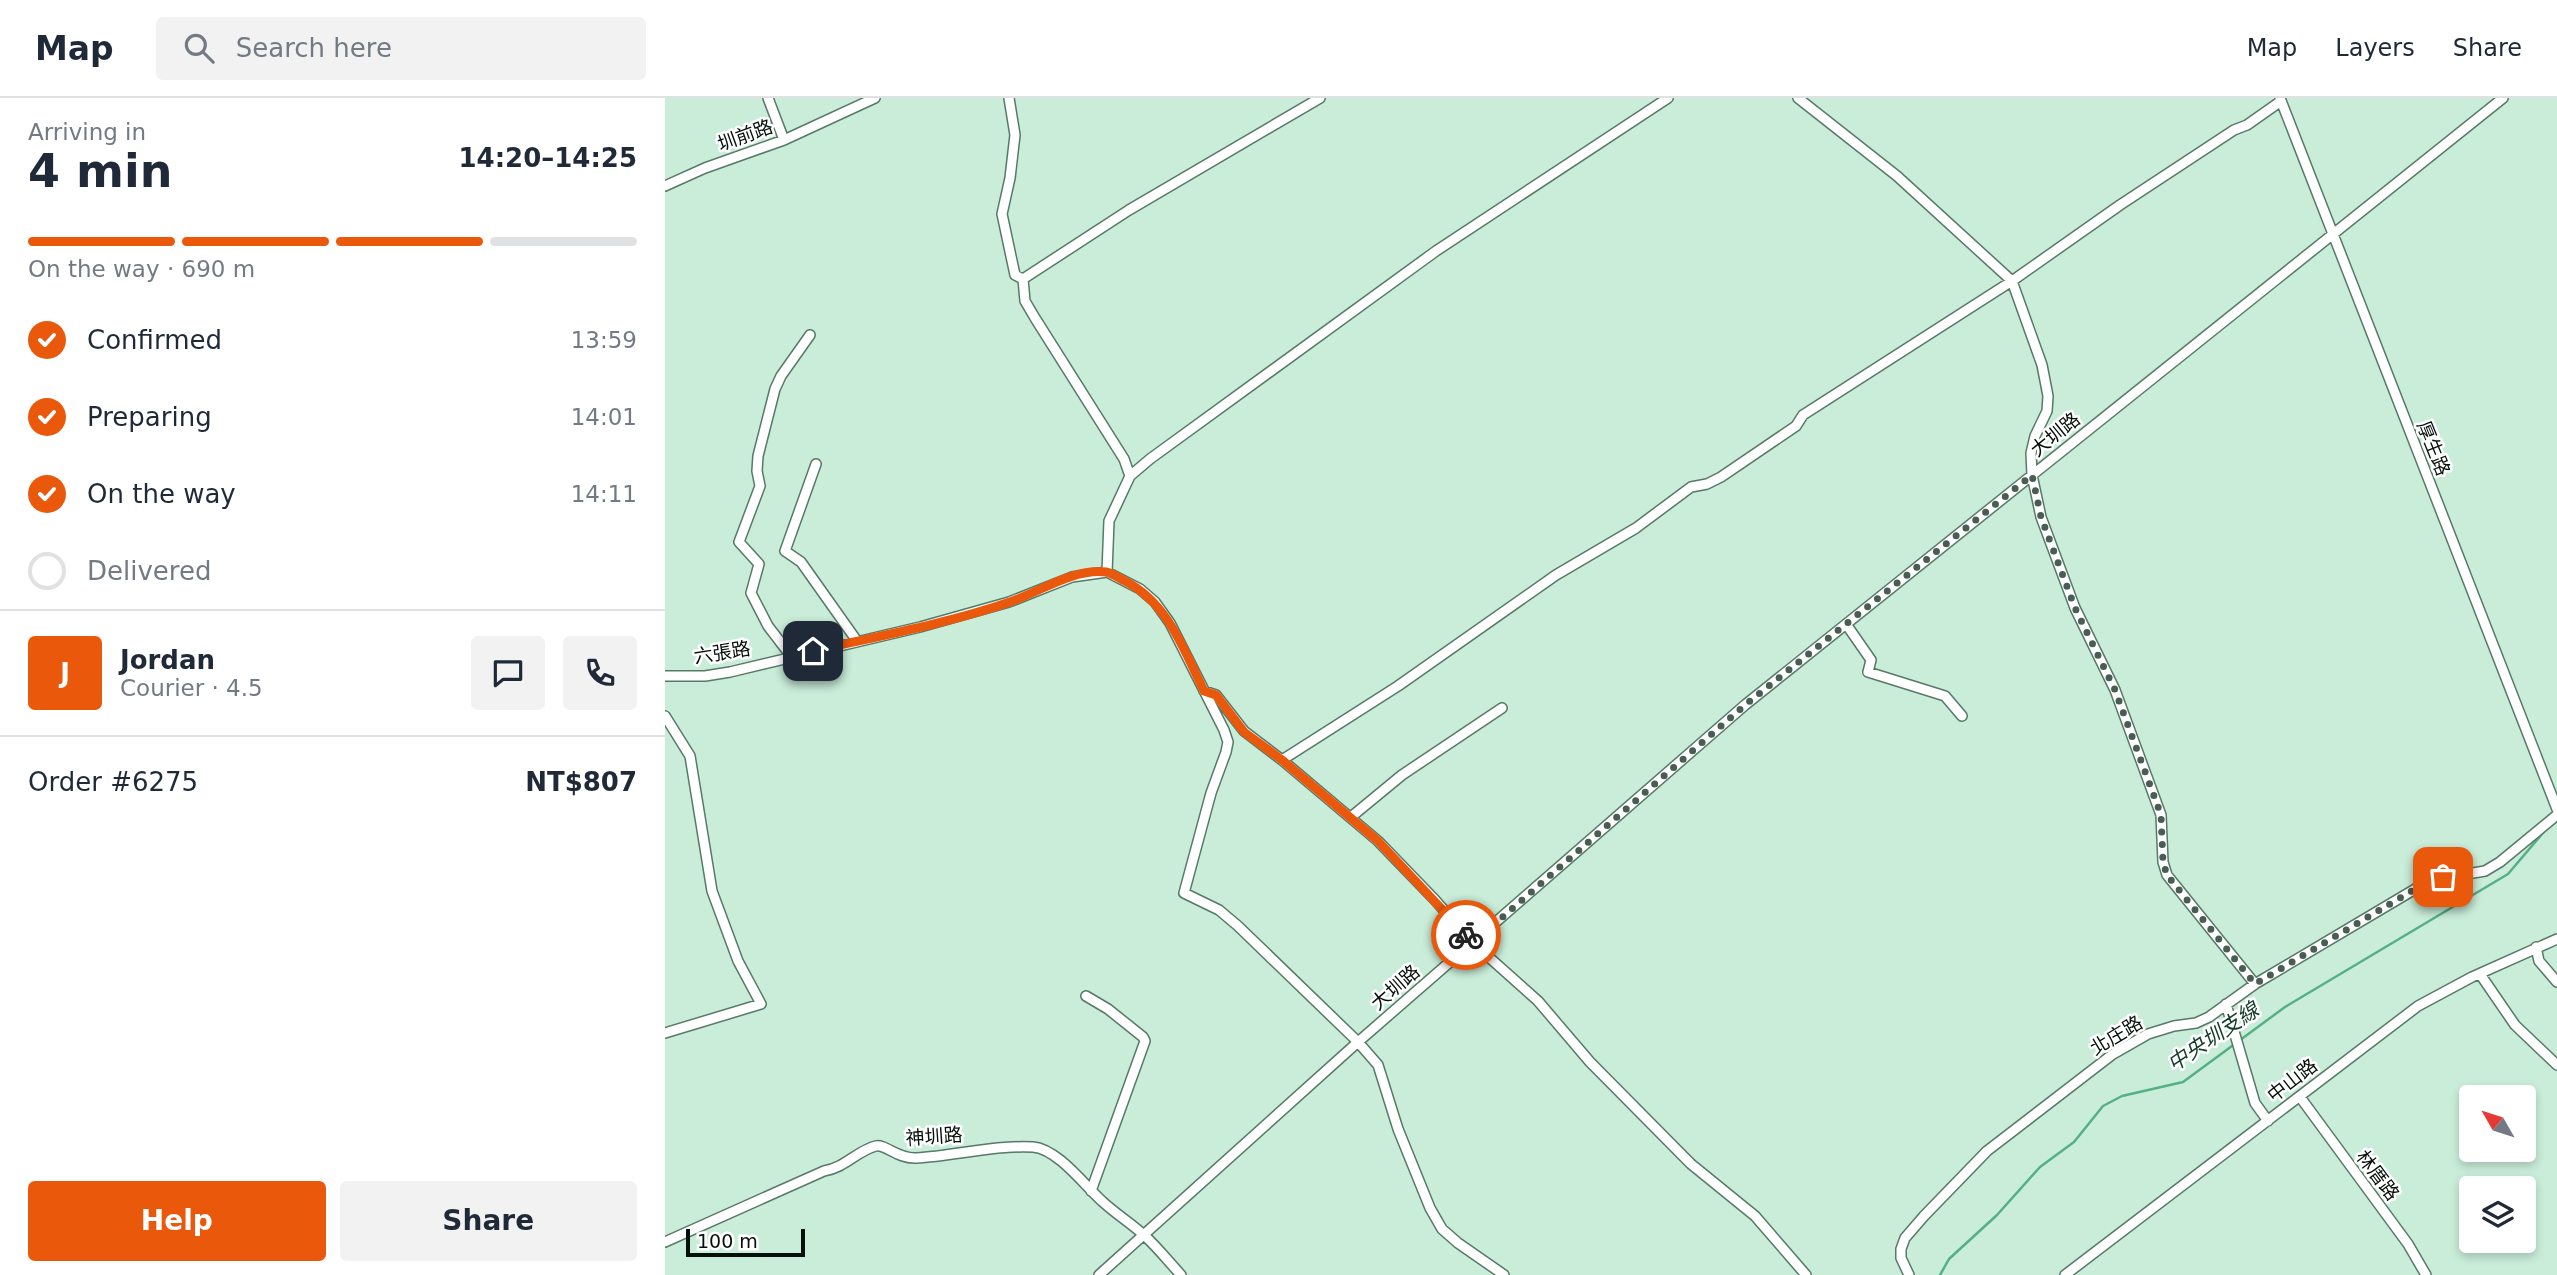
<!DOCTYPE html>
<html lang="en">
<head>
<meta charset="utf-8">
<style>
	body { margin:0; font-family:"DejaVu Sans","Noto Sans TC",sans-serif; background:#f2f2f3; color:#1f2937; height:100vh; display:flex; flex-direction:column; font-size:26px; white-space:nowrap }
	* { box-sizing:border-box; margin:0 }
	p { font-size:23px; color:#747a83 }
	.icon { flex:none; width:38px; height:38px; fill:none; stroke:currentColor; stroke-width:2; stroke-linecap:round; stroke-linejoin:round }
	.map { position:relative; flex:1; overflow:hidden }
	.sheet { display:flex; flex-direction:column; background:#fff; width:665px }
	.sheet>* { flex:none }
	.needle { width:46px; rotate:309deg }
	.buttons { position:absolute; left:1794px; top:987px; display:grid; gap:14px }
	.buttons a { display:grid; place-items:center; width:77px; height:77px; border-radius:7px; background:#fff; box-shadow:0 4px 10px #0003; font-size:35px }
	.scale { position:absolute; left:21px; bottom:18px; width:119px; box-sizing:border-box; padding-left:7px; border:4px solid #05100a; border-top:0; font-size:19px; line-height:24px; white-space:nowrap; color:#05100a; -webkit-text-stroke:5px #fff; paint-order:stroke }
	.pin { position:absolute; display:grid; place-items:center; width:60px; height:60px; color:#fff; margin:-30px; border-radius:14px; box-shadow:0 4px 10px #0006 }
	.courier { position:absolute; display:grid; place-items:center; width:70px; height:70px; margin:-35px; border:5px solid #ea580c; border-radius:50%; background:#fff; color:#222; box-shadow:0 2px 9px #0007 }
	.overview em { font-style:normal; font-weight:700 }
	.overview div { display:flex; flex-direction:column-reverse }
	.overview { display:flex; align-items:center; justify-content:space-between; height:119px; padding:0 28px }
	h1 { font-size:46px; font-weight:700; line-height:52px }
	.bar { display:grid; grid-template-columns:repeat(4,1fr); gap:10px 7px; align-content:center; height:84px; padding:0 28px }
	.bar i { height:9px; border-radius:5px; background:#e0e1e3 }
	.bar .selected { background:#ea580c }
	.bar p { grid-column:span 4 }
	.line { display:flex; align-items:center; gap:18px; padding:0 28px; border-top:2px solid #e0e1e3 }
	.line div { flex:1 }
	.round { display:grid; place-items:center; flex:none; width:74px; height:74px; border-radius:7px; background:#f2f2f3 }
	ol { padding:0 28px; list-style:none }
	li { display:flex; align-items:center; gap:21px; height:77px }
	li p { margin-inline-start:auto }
	li .icon { padding:7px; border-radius:50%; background:#ea580c; color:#fff; stroke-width:4 }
	li:last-child { color:#747a83 }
	li i { width:38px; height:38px; border:4px solid #e0e1e3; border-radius:50% }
	.button { display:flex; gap:14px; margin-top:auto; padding:14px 28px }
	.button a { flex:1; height:80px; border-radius:7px; background:#ea580c; color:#fff; font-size:28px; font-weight:700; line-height:80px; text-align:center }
	.button a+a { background:#f2f2f3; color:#1f2937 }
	header { display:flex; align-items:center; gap:42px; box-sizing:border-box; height:98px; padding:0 35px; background:#fff; border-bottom:2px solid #e0e1e3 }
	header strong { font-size:33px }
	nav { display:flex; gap:38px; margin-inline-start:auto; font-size:24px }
	.search { width:490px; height:63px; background:#f2f2f3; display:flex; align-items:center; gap:18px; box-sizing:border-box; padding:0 24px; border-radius:7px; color:#747a83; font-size:26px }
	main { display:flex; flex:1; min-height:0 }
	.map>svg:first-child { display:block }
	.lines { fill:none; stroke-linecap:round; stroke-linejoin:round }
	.stream { stroke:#55b085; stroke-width:2.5 }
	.minor-casing { stroke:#587967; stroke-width:12 }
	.minor { stroke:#fff; stroke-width:9 }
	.done { stroke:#4a5d52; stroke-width:7; stroke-dasharray:0 12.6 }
	.route { stroke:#ea580c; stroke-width:9 }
	.labels { text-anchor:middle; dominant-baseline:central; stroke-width:5; stroke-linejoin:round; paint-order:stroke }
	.street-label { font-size:19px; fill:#05100a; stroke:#fff }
	.water-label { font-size:21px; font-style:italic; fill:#143c2a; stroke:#fff }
</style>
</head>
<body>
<header>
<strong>Map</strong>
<div class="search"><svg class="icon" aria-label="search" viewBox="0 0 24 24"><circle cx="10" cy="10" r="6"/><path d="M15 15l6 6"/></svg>Search here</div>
<nav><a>Map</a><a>Layers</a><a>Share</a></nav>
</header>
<main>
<section class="sheet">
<div class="overview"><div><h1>4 min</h1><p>Arriving in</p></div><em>14:20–14:25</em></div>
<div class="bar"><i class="selected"></i><i class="selected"></i><i class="selected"></i><i></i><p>On the way · 690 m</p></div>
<ol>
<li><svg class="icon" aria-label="check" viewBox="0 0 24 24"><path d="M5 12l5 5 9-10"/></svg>Confirmed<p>13:59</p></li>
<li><svg class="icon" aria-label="check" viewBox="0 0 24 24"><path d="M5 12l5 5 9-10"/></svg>Preparing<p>14:01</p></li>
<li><svg class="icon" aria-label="check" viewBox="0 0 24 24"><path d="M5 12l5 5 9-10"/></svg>On the way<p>14:11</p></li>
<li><i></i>Delivered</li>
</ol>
<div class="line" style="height:126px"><b class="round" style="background:#ea580c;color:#fff">J</b><div><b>Jordan</b><p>Courier · 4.5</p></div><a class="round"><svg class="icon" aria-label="chat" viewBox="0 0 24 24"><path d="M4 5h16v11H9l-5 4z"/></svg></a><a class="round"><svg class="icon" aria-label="phone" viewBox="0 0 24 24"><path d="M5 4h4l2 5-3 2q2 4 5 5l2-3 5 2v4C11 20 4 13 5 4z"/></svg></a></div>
<div class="line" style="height:91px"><div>Order #6275</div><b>NT$807</b></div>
<div class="button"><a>Help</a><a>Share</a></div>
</section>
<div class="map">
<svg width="1892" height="1177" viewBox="0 0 1892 1177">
	<rect width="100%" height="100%" fill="#c9edd9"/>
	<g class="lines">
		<path class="stream" d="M1275 1177 1284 1161 1332 1117 1375 1069 1409 1044 1438 1008 1457 998 1518 984 1620 909 1843 776 1883 729"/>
		<g class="minor-casing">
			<path id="minor" d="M103 0 119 42
				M344 0 350 37 345 80 337 116 350 177 358 181 360 203 370 220 459 361 465 378
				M1133 0 1232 78 1347 183 1377 267 1383 298 1382 313 1370 338 1366 355 1367 377 1376 419 1410 510 1450 592 1496 717 1498 764 1502 777 1590 886
				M1615 0 1892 711
				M0 88 40 70 119 42 210 0
				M358 181 464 112 655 0
				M151 366 120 453 136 464 192 543
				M442 474 444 423 465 378 485 361 771 153 1003 0
				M1181 526 1206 562 1203 574 1280 598 1297 618
				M126 558 103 528 86 495 94 466 74 444 95 388 92 373 93 358 110 291 116 278 145 237
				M0 578H40L65 574 255 529 344 504 407 479 442 474 475 491 490 504 505 525 559 632 563 644 561 654 546 695 519 795 554 812 573 828 693 944 713 967 733 1031 765 1110 777 1131 793 1145 839 1177
				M539 593 551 597 579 633 617 662 713 743 770 802 808 845 873 903 925 964 1026 1066 1090 1118 1141 1177
				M0 618 25 658 47 793 73 863 96 906 0 935
				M617 662 733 588 891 477 971 430 1026 389 1042 386 1056 379 1131 328 1138 317 1347 183 1455 107 1569 32 1582 27 1616 3
				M686 719 737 677 837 610
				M1871 849 1874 863 1892 884
				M1815 876 1850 927 1892 967
				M421 898 443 911 478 939 480 943 426 1093
				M1561 906 1590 1005 1603 1023
				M1635 999 1743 1146 1761 1177
				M0 1144 159 1073C180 1070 193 1052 211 1048 220 1046 233 1061 251 1060 290 1058 328 1047 368 1049 393 1051 420 1088 438 1104 451 1116 467 1126 480 1138 493 1150 504 1164 516 1177
				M434 1177 693 944 1080 607 1838 0
				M1244 1177 1236 1160V1151L1240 1140 1259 1118 1322 1053 1448 956 1483 936 1509 928 1531 925 1544 919 1590 886 1757 787 1778 780 1820 773 1835 764 1892 717
				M1400 1177 1753 908 1807 879 1892 841"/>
		</g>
		<use href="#minor" class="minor"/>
	</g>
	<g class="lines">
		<path class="done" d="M801 837 808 845 1080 607 1367 377 1376 419 1410 510 1450 592 1496 717 1498 764 1502 777 1590 886 1757 787 1778 779"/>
		<path class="route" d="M148 553C214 538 281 526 345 504 374 494 409 470 441 474 447 475 454 480 460 483 503 505 519 552 539 593L551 597 579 634 617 662 713 743 801 837"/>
	</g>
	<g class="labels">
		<g class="street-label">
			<text transform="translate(80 37) rotate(-20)">圳前路</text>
			<text transform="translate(1390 336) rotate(-39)">大圳路</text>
			<text transform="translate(1769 350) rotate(68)">厚生路</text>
			<text transform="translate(57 554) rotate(-9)">六張路</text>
			<text transform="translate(730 889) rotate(-41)">大圳路</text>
			<text transform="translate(1451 937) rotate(-31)">北庄路</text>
			<text transform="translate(1627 982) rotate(-38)">中山路</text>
			<text transform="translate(269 1038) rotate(-4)">神圳路</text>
			<text transform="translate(1713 1077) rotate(53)">林厝路</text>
		</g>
		<g class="water-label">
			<text transform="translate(1548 939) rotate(-34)">中央圳支線</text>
		</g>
	</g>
</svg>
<div class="buttons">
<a><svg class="needle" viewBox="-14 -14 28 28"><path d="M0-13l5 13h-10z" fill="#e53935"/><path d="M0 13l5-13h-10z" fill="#747a83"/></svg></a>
<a><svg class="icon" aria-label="layers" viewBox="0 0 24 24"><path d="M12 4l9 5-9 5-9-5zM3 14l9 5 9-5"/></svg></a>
</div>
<div class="scale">100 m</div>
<div class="pin" style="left:1778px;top:779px;background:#ea580c"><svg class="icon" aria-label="bag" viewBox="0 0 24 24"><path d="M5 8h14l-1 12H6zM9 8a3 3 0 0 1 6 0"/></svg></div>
<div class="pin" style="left:148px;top:553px;background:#1f2937"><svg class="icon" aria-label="home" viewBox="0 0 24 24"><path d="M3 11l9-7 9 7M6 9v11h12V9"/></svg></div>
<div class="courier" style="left:801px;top:837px"><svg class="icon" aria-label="bike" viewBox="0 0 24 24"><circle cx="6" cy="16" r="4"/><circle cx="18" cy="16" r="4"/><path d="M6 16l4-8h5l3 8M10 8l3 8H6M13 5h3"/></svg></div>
</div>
</main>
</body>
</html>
